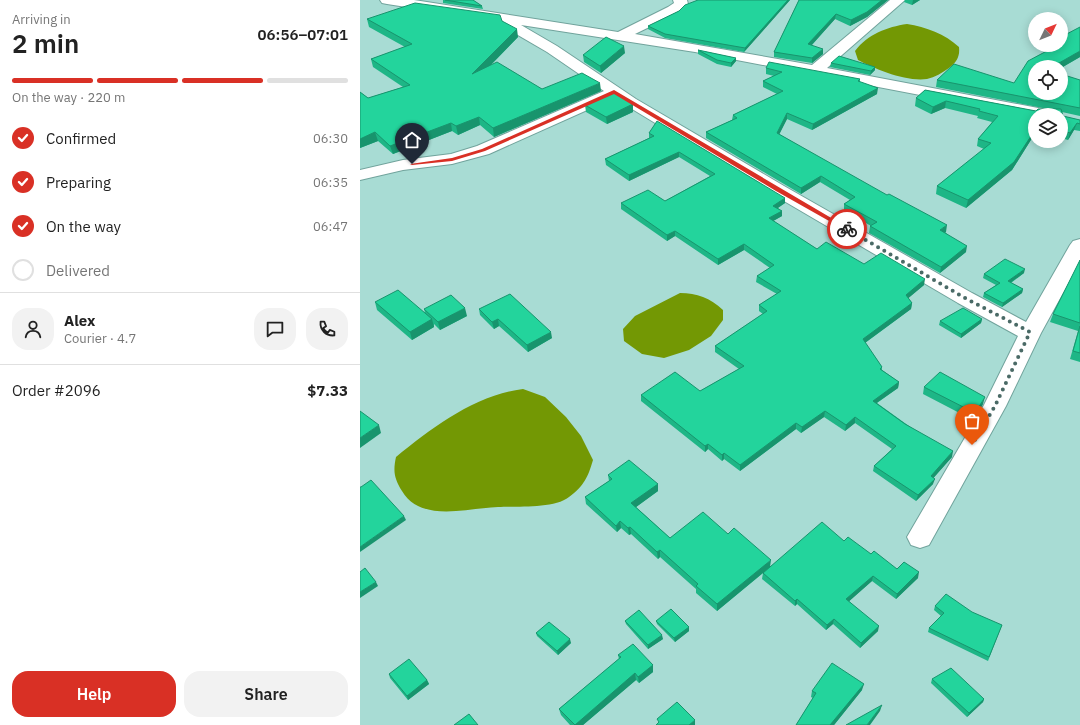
<!DOCTYPE html>
<html lang="en">
<head>
<meta charset="utf-8">
<style>
	body { margin:0; font-family:"IBM Plex Sans",sans-serif; background:#f2f2f2; color:#222; height:100vh; display:flex; flex-direction:column; font-size:15px; white-space:nowrap }
	* { box-sizing:border-box; margin:0 }
	p { font-size:13px; color:#767676 }
	.icon { flex:none; width:22px; height:22px; fill:none; stroke:currentColor; stroke-width:2; stroke-linecap:round; stroke-linejoin:round }
	.map { position:relative; flex:1; overflow:hidden }
	.sheet { display:flex; flex-direction:column; background:#fff; width:360px }
	.sheet>* { flex:none }
	.needle { width:26px; rotate:47deg }
	.controls { position:absolute; left:668px; top:12px; display:grid; gap:8px }
	.controls a { display:grid; place-items:center; width:40px; height:40px; border-radius:50%; background:#fff; box-shadow:0 2px 10px #0003; font-size:20px }
	.pin { position:absolute; display:grid; place-items:center; width:34px; height:34px; color:#fff; margin:-41px -17px; border-radius:50% 50% 50% 0; rotate:-45deg; box-shadow:0 0 4px #0007 }
	.pin .icon { rotate:45deg }
	.courier { position:absolute; display:grid; place-items:center; width:40px; height:40px; margin:-20px; border:3px solid #d93025; border-radius:50%; background:#fff; color:#222; box-shadow:0 1px 5px #0007 }
	.head em { font-style:normal; font-weight:600 }
	.head div { display:flex; flex-direction:column-reverse }
	.head { display:flex; align-items:center; justify-content:space-between; height:68px; padding:0 12px }
	h1 { font-size:26px; font-weight:600; line-height:30px }
	.bar { display:grid; grid-template-columns:repeat(4,1fr); gap:6px 4px; align-content:center; height:48px; padding:0 12px }
	.bar i { height:5px; border-radius:3px; background:#e0e0e0 }
	.bar .active { background:#d93025 }
	.bar p { grid-column:span 4 }
	.line { display:flex; align-items:center; gap:10px; padding:0 12px; border-top:1px solid #e0e0e0 }
	.line div { flex:1 }
	.round { display:grid; place-items:center; flex:none; width:42px; height:42px; border-radius:16px; background:#f2f2f2 }
	ol { padding:0 12px; list-style:none }
	li { display:flex; align-items:center; gap:12px; height:44px }
	li p { margin-inline-start:auto }
	li .icon { padding:4px; border-radius:50%; background:#d93025; color:#fff; stroke-width:4 }
	li:last-child { color:#767676 }
	li i { width:22px; height:22px; border:2px solid #e0e0e0; border-radius:50% }
	.button { display:flex; gap:8px; margin-top:auto; padding:8px 12px }
	.button a { flex:1; height:46px; border-radius:16px; background:#d93025; color:#fff; font-size:16px; font-weight:600; line-height:46px; text-align:center }
	.button a+a { background:#f2f2f2; color:#222 }
	main { display:flex; flex:1; min-height:0 }
	.map>svg:first-child { display:block }
	.water { fill:#739804 }
	.lines { fill:none; stroke-linecap:round; stroke-linejoin:round }
	.minor-casing { stroke:#71a39c; stroke-width:2 }
	.minor { fill:#fff; fill-rule:evenodd }
	.wall { fill:#1eb686 }
	.shaded-wall { fill:#18946d }
	.building { fill:#23d49c; stroke:#18946d }
	.route { fill:#d93025 }
	.done { stroke:#4a6a66; stroke-width:4; stroke-dasharray:0 7.2 }
</style>
</head>
<body>
<main>
<section class="sheet">
<div class="head"><div><h1>2 min</h1><p>Arriving in</p></div><em>06:56–07:01</em></div>
<div class="bar"><i class="active"></i><i class="active"></i><i class="active"></i><i></i><p>On the way · 220 m</p></div>
<ol>
<li><svg class="icon" aria-label="check" viewBox="0 0 24 24"><path d="M5 12l5 5 9-10"/></svg>Confirmed<p>06:30</p></li>
<li><svg class="icon" aria-label="check" viewBox="0 0 24 24"><path d="M5 12l5 5 9-10"/></svg>Preparing<p>06:35</p></li>
<li><svg class="icon" aria-label="check" viewBox="0 0 24 24"><path d="M5 12l5 5 9-10"/></svg>On the way<p>06:47</p></li>
<li><i></i>Delivered</li>
</ol>
<div class="line" style="height:72px"><a class="round"><svg class="icon" aria-label="person" viewBox="0 0 24 24"><circle cx="12" cy="8" r="4"/><path d="M4 21q1-7 8-7t8 7"/></svg></a><div><b>Alex</b><p>Courier · 4.7</p></div><a class="round"><svg class="icon" aria-label="chat" viewBox="0 0 24 24"><path d="M4 5h16v11H9l-5 4z"/></svg></a><a class="round"><svg class="icon" aria-label="phone" viewBox="0 0 24 24"><path d="M5 4h4l2 5-3 2q2 4 5 5l2-3 5 2v4C11 20 4 13 5 4z"/></svg></a></div>
<div class="line" style="height:52px"><div>Order #2096</div><b>$7.33</b></div>
<div class="button"><a>Help</a><a>Share</a></div>
</section>
<div class="map">
<svg width="720" height="725" viewBox="0 0 720 725">
	<rect width="100%" height="100%" fill="#a8dcd4"/>
	<path class="water" d="M547 24C566 27 585 34 599 47 600 56 597 62 589 68 582 73 575 77 567 79 546 82 515 69 498 60L495 51C508 34 527 27 547 24Z
		M320 293C337 293 350 298 363 310V320L351 336 329 350 304 358 282 354 264 341 263 329 275 316Z
		M163 389 185 397 206 417 221 436 233 460C228 477 224 486 209 497 194 509 157 506 138 507 107 508 61 523 42 491 34 478 33 471 36 457 73 427 115 395 163 389Z"/>
	<g class="lines">
		<g class="minor-casing">
			<path id="minor" d="M20 0H54L258 32 308 7 314 3 313 0H327L328 4 318 13 275 34 452 65 530 0H545L467 68 699 112 701 115H675V117L335 52 161 25 197 46 276 99 424 186 612 293 666 322 710 245 713 241 720 239V262L681 333 646 406 569 545 560 548 551 545 547 537 624 405 658 336 598 303 412 194 254 98 129 154 92 164 43 170 0 180V170L43 160 91 154 117 146 244 91 187 52 144 27 142 24 143 22 27 4 22 3Z"/>
		</g>
		<use href="#minor" class="minor"/>
	</g>
	<path class="wall" d="M83 0H113L122 6 123 9 83 3Z
		M338 0H430L384 52 305 38 288 29V26L319 11Z
		M439 0H528L507 17 490 26 475 19 452 45 463 54 452 63 414 57V52Z
		M545 0H560L552 5 544 2Z
		M7 19 142 21 158 37 130 66 182 89 241 91 134 137 120 125 98 135 92 131 33 154 18 141 0 148V92L8 98 43 87 13 67 11 59 45 47 9 27Z
		M701 37 720 57 701 68V67H675L720 80V116L702 112 703 116 720 120V131L714 130 708 140 701 138V115H675V135H674L652 170 606 208 576 194 577 186 624 149 617 146 618 139 632 122 617 118 618 116 585 108 571 114 555 106 556 98 565 90 676 111 688 109 576 87 577 80 654 83 697 45H701Z
		M338 50 376 58V61L371 67 357 64 338 54Z
		M265 53 241 73 224 62 223 55Z
		M471 63 515 67V70L510 75 470 67Z
		M406 68 500 79V82L517 94 452 130 427 119 419 134 586 232H585L606 252 580 273 509 233 510 226H511L484 210V204L490 200 460 182 441 194 346 138V132L372 120 373 115 417 94 403 87V81L414 76 406 74Z
		M273 104V112L247 124 226 112 225 105Z
		M289 133 425 203 418 208 422 211V216L413 221 457 249 564 285 548 298 552 303 551 309 505 343 522 367V370L539 382 538 388 517 403 592 457 573 478V484L556 501 513 471 514 466 532 449 495 423 485 431 464 417 441 433 436 429 380 471 364 459 362 461 348 449 345 452 281 401V395L340 391 379 369 355 352V346L403 314 399 311V305L417 294 396 282 397 276 410 268 384 250 358 265 315 236 307 241 261 209V203L305 201 350 176 319 157 269 181 246 165 245 159 289 138Z
		M720 260V362L710 359 718 331 690 322 693 314Z
		M664 273 651 283 663 289 662 293 642 307 638 305 623 297 624 293 636 285 623 278 624 274Z
		M15 302 65 313 64 309 107 316 80 330 74 324V327L52 340 17 310Z
		M119 309 192 338 168 352 139 326 134 329 120 315Z
		M622 319 621 323 601 338 579 325 580 321Z
		M564 387 623 404 613 420 563 394Z
		M248 475 298 484V491L276 507 310 538 368 534 410 567 484 541 511 554 537 569 558 578 536 599 512 581 489 601 518 631 500 648 473 624 466 630 437 604 435 606 402 579 403 573 409 568 357 611 336 593V589L300 557 298 559 271 534 269 535 261 528 257 532 226 504 225 497 249 481Z
		M575 606 642 625 628 661 568 632 569 628 581 616 574 610Z
		M265 621 303 639 288 649 266 624Z
		M296 621 329 627V631L315 642 297 624Z
		M176 633 211 643 198 655 177 636Z
		M258 655 293 665V672L279 683 276 680 223 725H210L201 715 199 709 259 659Z
		M29 674 67 680 69 684 48 700 30 678Z
		M572 679 624 699 623 702 607 717 571 683Z
		M502 690 474 725H436L453 698 451 697 452 691Z"/>
	<path class="shaded-wall" d="M428 0H430L384 52 385 48Z
		M522 0H528L507 17 490 26 491 20Z
		M553 0H560L552 5Z
		M476 14 475 19 448 49V44Z
		M157 29 158 37 113 83 112 74Z
		M264 46 265 53 241 73 240 66Z
		M463 49V54L452 63V58Z
		M720 51V57L701 68V67H692Z
		M376 58V61L371 67V63Z
		M515 67V70L510 75 511 71Z
		M240 83 241 91 134 137 133 128Z
		M518 88 517 94 452 130 453 124Z
		M586 101 585 108 571 114 573 107Z
		M273 104V112L247 124 246 117Z
		M427 113V119L417 139V133Z
		M119 117 120 125 98 135 96 126Z
		M91 123 92 131 33 154 30 146Z
		M717 123 714 130 708 140 710 133Z
		M675 130 674 135 652 170 606 208 608 200Z
		M15 132 18 141 0 148V139Z
		M319 152V157L269 181V175Z
		M461 176 460 182 441 194V188Z
		M425 198V203L413 211V206Z
		M422 211V216L408 224 409 218Z
		M587 225 586 232 579 236 580 230Z
		M315 231V236L307 241V235Z
		M384 244V250L358 265V259Z
		M607 246 606 252 580 273 581 267Z
		M665 269 664 273 647 285 648 281Z
		M565 279 564 285 545 301 546 295Z
		M663 289 662 293 642 307 643 303Z
		M552 303 551 309 502 345 503 339Z
		M105 308 107 316 80 330 78 322Z
		M72 319 74 327 52 340 50 332Z
		M138 319 139 326 134 329 132 322Z
		M622 319 621 323 601 338V334Z
		M191 332 192 338 168 352 167 345Z
		M539 382 538 388 512 406 513 401Z
		M625 397 623 404 613 420 615 413Z
		M465 411 464 417 441 433 442 427Z
		M495 417V423L485 431 486 425Z
		M436 423V429L380 471V465Z
		M19 425 21 433 0 448V438Z
		M348 444V449L345 452V446Z
		M593 451 592 457 570 482 571 476Z
		M364 453V459L362 461V455Z
		M575 479 573 484 556 501 558 495Z
		M298 484V491L272 510 271 503Z
		M44 516 46 520 0 552V547Z
		M260 521 261 528 257 532 256 526Z
		M270 527 271 534 269 535 268 528Z
		M300 550V557L298 559 297 552Z
		M411 560 410 567 357 611V604Z
		M559 572 558 578 536 599 537 594Z
		M513 576 512 581 486 604V599Z
		M16 582 18 586 0 598V592Z
		M437 599V604L435 606V601Z
		M474 619 473 624 466 630 467 625Z
		M519 626 518 631 500 648 501 643Z
		M329 627V631L315 642 314 638Z
		M302 635 303 639 288 649V645Z
		M210 639 211 643 198 655 197 651Z
		M293 665V672L279 683 278 677Z
		M275 673 276 680 223 725H215Z
		M67 680 69 684 48 700 47 696Z
		M504 684 502 690 474 725H470Z
		M624 699 623 702 607 717 609 713Z
		M522 705 520 711 510 725H507Z
		M335 720V725H329Z"/>
	<path class="building" d="M85 0H113L122 6Z
		M338 0H428L385 48 305 34 288 26 319 11 325 5Z
		M439 0H522L507 12 491 20 476 14 448 44 463 49 452 58 414 52Z
		M55 3 140 15 142 21 157 29 112 74 137 62 182 89 222 73 240 83 133 128 119 117 96 126 91 123 30 146 15 132 0 139V92L8 98 50 85 11 59 52 44 7 19Z
		M720 27V51L692 67H675V93H701V74L720 80V108L577 80 594 64 654 83 668 61 698 45H701V43L705 41 701 40V37Z
		M246 37 264 46 240 66 223 55Z
		M338 50 376 58 371 63 357 60Z
		M479 56 515 67 511 71 471 63Z
		M409 62 500 79 498 81 518 88 453 124 427 113 417 133 527 195 529 194 587 225 580 230 607 246 581 267 510 226 517 222 484 204 495 197 461 176 441 188 346 132 377 118 373 115 423 91 403 81 422 72 406 68Z
		M565 90 676 111 678 109H701L703 116 720 120V124L717 123 710 133 701 130V115H675V130L654 162 608 200 577 186 631 143 618 139 638 116 619 111 620 109 586 101 573 107 556 98Z
		M253 92 273 104 246 117 225 105Z
		M297 121 425 198 413 206 422 211 409 218 457 249 466 242 504 264 521 253 565 279 546 295 552 303 503 339 522 367 520 369 539 382 513 401 545 424 593 451 571 476 575 479 558 495 514 466 536 446 495 417 486 425 465 411 442 427 436 423 380 465 364 453 362 455 348 444 345 446 281 395 315 372 340 391 384 366 355 346 407 311 399 305 421 291 397 276 414 265 384 244 358 259 315 231 307 235 261 203 288 190 305 201 355 174 319 152 269 175 245 159 294 136 289 133Z
		M645 259 665 269 648 281 663 289 643 303 639 301 624 293 640 283 624 274Z
		M720 260V323L693 314Z
		M38 290 72 319 50 332 15 302Z
		M150 294 191 332 167 345 138 319 132 322 119 309Z
		M91 295 105 308 78 322 64 309Z
		M603 308 622 319 601 334 580 321Z
		M720 326V353L713 351Z
		M580 372 625 397 615 413 564 387Z
		M0 411 19 425 0 438Z
		M269 460 298 484 271 503 310 538 343 512 368 534 374 528 411 560 357 604 336 586 338 584 300 550 297 552 270 527 268 528 260 521 256 526 225 497 252 479 248 475Z
		M11 480 44 516 0 547V487H1Z
		M462 522 484 541 488 537 511 554 514 551 537 569 544 562 559 572 537 594 513 576 486 599 519 626 501 643 474 619 467 625 437 599 435 601 403 573Z
		M5 568 16 582 0 592V572Z
		M586 594 612 612 642 625 629 657 569 628 584 613 575 606Z
		M311 609 329 627 314 638 296 621Z
		M279 610 302 635 288 645 265 621Z
		M189 622 210 639 197 651 176 633Z
		M273 644 293 665 278 677 275 673 215 725 199 709 261 657 258 655Z
		M49 659 67 680 47 696 29 674Z
		M472 663 504 684 470 725H436L456 693 452 691Z
		M591 668 624 699 609 713 572 679Z
		M317 702 335 720 329 725H296L299 722 297 719Z
		M522 705 507 725H486Z
		M109 714 118 725H94Z"/>
	<path class="route" d="M254 90 490 229 485 230 416 191 254 94 125 151 92 161 52 165 50 164 92 158 122 149Z"/>
	<g class="lines">
		<path class="done" d="M487 229 605 298 670 332 635 406 612 445"/>
	</g>
</svg>
<div class="controls">
<a><svg class="needle" viewBox="-14 -14 28 28"><path d="M0-13l5 13h-10z" fill="#e53935"/><path d="M0 13l5-13h-10z" fill="#767676"/></svg></a>
<a><svg class="icon" aria-label="locate" viewBox="0 0 24 24"><circle cx="12" cy="12" r="6"/><path d="M12 2v4M12 18v4M2 12h4M18 12h4"/></svg></a>
<a><svg class="icon" aria-label="layers" viewBox="0 0 24 24"><path d="M12 4l9 5-9 5-9-5zM3 14l9 5 9-5"/></svg></a>
</div>
<div class="pin" style="left:612px;top:445px;background:#ea580c"><svg class="icon" aria-label="bag" viewBox="0 0 24 24"><path d="M5 8h14l-1 12H6zM9 8a3 3 0 0 1 6 0"/></svg></div>
<div class="pin" style="left:52px;top:164px;background:#1f2937"><svg class="icon" aria-label="home" viewBox="0 0 24 24"><path d="M3 11l9-7 9 7M6 9v11h12V9"/></svg></div>
<div class="courier" style="left:487px;top:229px"><svg class="icon" aria-label="bike" viewBox="0 0 24 24"><circle cx="6" cy="16" r="4"/><circle cx="18" cy="16" r="4"/><path d="M6 16l4-8h5l3 8M10 8l3 8H6M13 5h3"/></svg></div>
</div>
</main>
</body>
</html>
